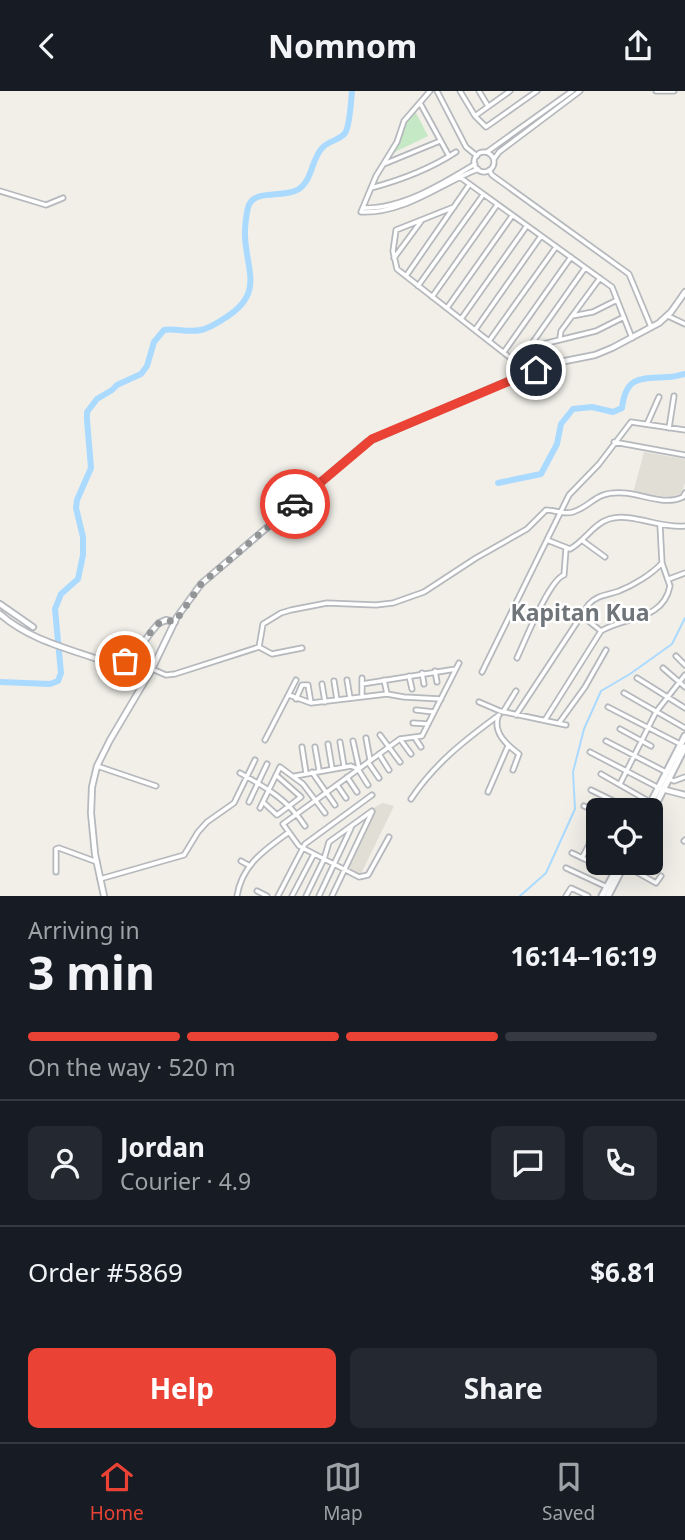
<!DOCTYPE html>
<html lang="en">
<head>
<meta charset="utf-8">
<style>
	body { margin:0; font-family:"Noto Sans",sans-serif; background:#242831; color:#f1f3f6; height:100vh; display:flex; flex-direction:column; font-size:26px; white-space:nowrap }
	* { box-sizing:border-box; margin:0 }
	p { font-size:23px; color:#9ea1a6 }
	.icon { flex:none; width:38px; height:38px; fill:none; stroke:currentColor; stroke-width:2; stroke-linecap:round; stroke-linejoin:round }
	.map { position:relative; height:805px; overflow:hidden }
	.sheet { display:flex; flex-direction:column; background:#171b24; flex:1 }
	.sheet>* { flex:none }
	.tools { position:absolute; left:586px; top:707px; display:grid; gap:14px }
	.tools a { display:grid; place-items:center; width:77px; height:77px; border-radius:10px; background:#171b24; box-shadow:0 7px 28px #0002; font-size:35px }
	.pin { position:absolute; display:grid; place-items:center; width:60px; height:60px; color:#fff; margin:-30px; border:4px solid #fff; border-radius:50%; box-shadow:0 2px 7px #0007 }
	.courier { position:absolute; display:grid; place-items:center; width:70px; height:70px; margin:-35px; border:5px solid #ea4335; border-radius:50%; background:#fff; color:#222; box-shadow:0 2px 9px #0007 }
	.headline em { font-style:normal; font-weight:700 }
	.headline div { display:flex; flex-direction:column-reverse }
	.headline { display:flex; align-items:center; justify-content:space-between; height:119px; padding:0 28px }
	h1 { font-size:46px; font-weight:700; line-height:52px }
	.bar { display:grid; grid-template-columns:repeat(4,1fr); gap:10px 7px; align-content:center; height:84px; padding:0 28px }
	.bar i { height:9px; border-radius:5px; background:#363941 }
	.bar .selected { background:#ea4335 }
	.bar p { grid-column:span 4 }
	.line { display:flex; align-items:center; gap:18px; padding:0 28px; border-top:2px solid #363941 }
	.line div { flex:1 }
	.round { display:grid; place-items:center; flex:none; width:74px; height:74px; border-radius:10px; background:#242831 }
	.primary-button { display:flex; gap:14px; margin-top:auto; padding:14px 28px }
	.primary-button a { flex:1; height:80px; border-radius:10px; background:#ea4335; color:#fff; font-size:28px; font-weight:700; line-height:80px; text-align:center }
	.primary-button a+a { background:#242831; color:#f1f3f6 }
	header { display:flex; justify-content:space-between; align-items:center; height:91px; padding:0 28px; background:#171b24; font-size:32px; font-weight:700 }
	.menu { display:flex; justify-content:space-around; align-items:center; height:98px; border-top:2px solid #363941; background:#171b24; font-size:19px; color:#9ea1a6 }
	.menu a { display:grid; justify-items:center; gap:4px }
	.menu .selected { color:#ea4335 }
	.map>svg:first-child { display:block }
	.education { fill:#e1ded6 }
	.green { fill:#c5e8c5 }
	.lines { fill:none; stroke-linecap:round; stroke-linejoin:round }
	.stream { stroke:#aadaff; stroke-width:2 }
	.river { stroke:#aadaff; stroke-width:6 }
	.minor-casing { stroke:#b5b8bc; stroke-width:7 }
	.tertiary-casing { stroke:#b5b8bc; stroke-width:8 }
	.secondary-casing { stroke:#b6babf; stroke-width:9 }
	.minor { stroke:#fff; stroke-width:3.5 }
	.tertiary { stroke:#fff; stroke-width:4.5 }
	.secondary { stroke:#fff; stroke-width:5 }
	.done { stroke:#929495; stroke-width:7; stroke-dasharray:0 12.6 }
	.route { stroke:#ea4335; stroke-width:9 }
	.labels { text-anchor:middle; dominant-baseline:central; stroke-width:5; stroke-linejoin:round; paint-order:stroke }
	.quarter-label { font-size:23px; font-weight:bold; fill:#70757a; stroke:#fff }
</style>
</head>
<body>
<header><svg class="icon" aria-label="back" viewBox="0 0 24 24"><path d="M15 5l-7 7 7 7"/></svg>Nomnom<svg class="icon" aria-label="share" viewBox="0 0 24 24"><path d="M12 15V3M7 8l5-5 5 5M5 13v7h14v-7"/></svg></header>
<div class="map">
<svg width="685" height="805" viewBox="0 0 685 805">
	<rect width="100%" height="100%" fill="#f1efe8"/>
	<path class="education" d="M644 361 685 368V392L681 403 670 406 633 402Z
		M383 712 394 715 359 787 345 781 375 716Z"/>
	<path class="green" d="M415 20 428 45 393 62C401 48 403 32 415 20Z"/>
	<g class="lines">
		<path class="stream" d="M520 805 546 782 575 718 573 681 584 638 601 600 630 583 672 553 685 527"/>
		<path class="river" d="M498 392 541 383 557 353 561 333 573 318 592 316 613 321 622 317C626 284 641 288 668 286 674 286 679 284 685 283
			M0 591 50 593 58 590 61 582 55 518 61 503 78 488 83 464V446L76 417 77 409 91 377 87 329V321L97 308 112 299 117 294 141 283 147 275 154 251 164 239C176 237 188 242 201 239 210 237 217 232 225 227 271 199 239 172 246 128 247 123 247 116 250 112 258 99 285 107 299 98 313 88 311 68 323 56 329 50 340 49 345 42 350 35 351 10 352 0"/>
		<g class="minor-casing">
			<path id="minor" d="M430 0 404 30 397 51 376 85 361 121C404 123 440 93 478 78
				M437 0 466 56 477 65
				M460 0 475 25 486 36 537 0
				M479 0 488 15
				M656 0H674
				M420 12 449 65
				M475 25 510 0
				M487 61 572 0
				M474 71a10 10 0 1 1 20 0a10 10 0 1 1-20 0Z
				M494 68 499 61 580 0
				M384 73 440 50
				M489 79 492 84 629 183 651 236
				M457 84 612 196 632 247
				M371 97C401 89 430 78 456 61
				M0 100 46 114 63 107
				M454 116 396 139 393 160 397 178 513 269 523 265 585 177
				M363 117C402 118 442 93 475 73
				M394 167 422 129
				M406 185 469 94
				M418 195 483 104
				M432 206 497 114
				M447 217 512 125
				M572 225 593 221 617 209
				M668 225 685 233
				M461 228 526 136
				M475 239 541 145
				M560 247 561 240 600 187
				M489 250 556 156
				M531 256 596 240 624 226
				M504 261 571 166
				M647 333 659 306
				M669 337 674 305
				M614 351 685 364
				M547 449 570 458C584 451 593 433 609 428 631 421 661 438 685 435
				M583 450 605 466
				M669 488 685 482
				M581 524 601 540
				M259 556 263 533 281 522 291 519 327 512 376 514 393 512 424 501 476 467 527 438 546 419C555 419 564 424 573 421 594 414 594 400 624 402 642 403 665 415 683 406L685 402
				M676 565 685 574
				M517 567C525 550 549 489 564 484L566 458
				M663 577 685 596
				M152 578 166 584 175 583 259 556 272 563 302 557
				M435 580 437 591
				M482 581 569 404 599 373 631 331 685 339
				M422 582 424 593
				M409 585 412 598
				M362 587V604
				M637 587 685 617
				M347 589 350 607
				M384 589 387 603
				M334 590 337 609
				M322 593 325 611
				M362 593 456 578
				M624 602 685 637
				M289 604 311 612 387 603 404 606 441 608
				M296 608 302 594H308L311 612
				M479 611 500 620 566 634
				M608 616 680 653
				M416 619 434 621
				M503 621 516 600
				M516 624 589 513C597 504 608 504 619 500 634 494 652 483 662 472
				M498 626C493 642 507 654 519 663L513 679
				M545 629 601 540C626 525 663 530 670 495L662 472 660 434
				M413 632 428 633
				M559 632 585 596 606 559
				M620 638 651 655
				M380 644 400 671
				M366 647 370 669
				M415 647 421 656
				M400 648 411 663
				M265 649 296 589
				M353 650 359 677
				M606 650 666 681
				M340 651 344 675
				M328 653 332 677
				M302 656 306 682
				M315 656 319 679
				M590 661 659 697
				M379 663 389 679
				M368 671 379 687
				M97 675 156 695
				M312 681 335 714
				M240 682C267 697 288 709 305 735
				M601 683 650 711
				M295 685 351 675 358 678 368 694
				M347 686 357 701
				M669 688 674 690 685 686
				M620 693 656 621 685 584
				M337 694 346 707
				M591 699 632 719
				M488 701 508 655
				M411 708C435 672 465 649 499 624
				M249 711 267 673
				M263 711 277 724 301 706 276 684
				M584 715 598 721
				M260 717 280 676 303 693 325 722
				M606 719 612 709
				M389 746 368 784 359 786 299 755 283 733 400 648 422 645 459 572
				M684 750 685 749
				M590 752 598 756
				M572 762 614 782
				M582 767 598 736
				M241 770 250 775
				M624 774 656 792 661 785
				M566 777 607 796
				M56 781V758L59 757 97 771
				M100 788 184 764 198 741 207 731 234 712 255 669
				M257 800 267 805
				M237 805C242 773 265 759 289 741
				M278 805 305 753 372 704
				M292 805 314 763
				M306 805 324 768 329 751 372 720
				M319 805 351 737
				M332 805 372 721
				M566 805 571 797 588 805"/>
		</g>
		<g class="tertiary-casing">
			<path id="tertiary" d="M0 513 33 536
				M0 523C29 549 70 558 106 571 135 576 141 550 159 532L166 529 175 531
				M662 698 685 704
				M104 805 95 763 91 722 92 696 97 675 110 649 152 578 177 526 201 493 367 351 521 284 550 273 595 264 612 257 659 232 671 221 685 201"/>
		</g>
		<g class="secondary-casing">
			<path id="secondary" d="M647 719 685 645
				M651 723 685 656
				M602 805 620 772
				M608 805 625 772"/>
		</g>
		<use href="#minor" class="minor"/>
		<use href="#tertiary" class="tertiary"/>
		<use href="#secondary" class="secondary"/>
	</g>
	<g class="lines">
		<path class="done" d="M125 570 159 532 166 529 175 531 201 493 295 413"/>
		<path class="route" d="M295 413 372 348 536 279"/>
	</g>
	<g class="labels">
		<g class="quarter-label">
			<text x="580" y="521">Kapitan Kua</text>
		</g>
	</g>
</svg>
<div class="tools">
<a><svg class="icon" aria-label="locate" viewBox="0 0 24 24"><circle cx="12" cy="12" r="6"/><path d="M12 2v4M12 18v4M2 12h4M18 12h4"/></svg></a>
</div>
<div class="pin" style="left:125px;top:570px;background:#ea580c"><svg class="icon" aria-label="bag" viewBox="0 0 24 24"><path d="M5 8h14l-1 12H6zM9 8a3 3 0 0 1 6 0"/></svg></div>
<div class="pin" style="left:536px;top:279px;background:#1f2937"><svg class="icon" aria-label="home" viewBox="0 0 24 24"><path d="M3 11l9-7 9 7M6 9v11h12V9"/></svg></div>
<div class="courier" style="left:295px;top:413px"><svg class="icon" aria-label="car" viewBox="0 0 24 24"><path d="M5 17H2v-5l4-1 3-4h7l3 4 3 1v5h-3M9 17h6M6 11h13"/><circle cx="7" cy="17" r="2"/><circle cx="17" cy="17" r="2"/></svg></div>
</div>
<section class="sheet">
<div class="headline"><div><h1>3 min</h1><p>Arriving in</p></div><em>16:14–16:19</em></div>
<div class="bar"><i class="selected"></i><i class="selected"></i><i class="selected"></i><i></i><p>On the way · 520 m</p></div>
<div class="line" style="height:126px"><a class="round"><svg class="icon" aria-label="person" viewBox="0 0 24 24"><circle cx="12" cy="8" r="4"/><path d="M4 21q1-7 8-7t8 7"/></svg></a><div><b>Jordan</b><p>Courier · 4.9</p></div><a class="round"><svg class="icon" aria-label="chat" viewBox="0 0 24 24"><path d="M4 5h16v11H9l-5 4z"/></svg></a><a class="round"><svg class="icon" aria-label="phone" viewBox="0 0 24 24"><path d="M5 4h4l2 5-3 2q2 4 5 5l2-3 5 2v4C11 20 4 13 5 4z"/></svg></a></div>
<div class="line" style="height:91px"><div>Order #5869</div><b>$6.81</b></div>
<div class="primary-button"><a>Help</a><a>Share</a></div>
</section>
<nav class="menu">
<a class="selected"><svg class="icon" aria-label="home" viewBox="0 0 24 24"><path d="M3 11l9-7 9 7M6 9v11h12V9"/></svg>Home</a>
<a><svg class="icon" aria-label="map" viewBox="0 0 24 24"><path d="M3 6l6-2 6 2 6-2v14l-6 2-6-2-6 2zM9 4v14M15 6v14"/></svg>Map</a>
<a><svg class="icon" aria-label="saved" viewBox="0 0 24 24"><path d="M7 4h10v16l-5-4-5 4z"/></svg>Saved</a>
</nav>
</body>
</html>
